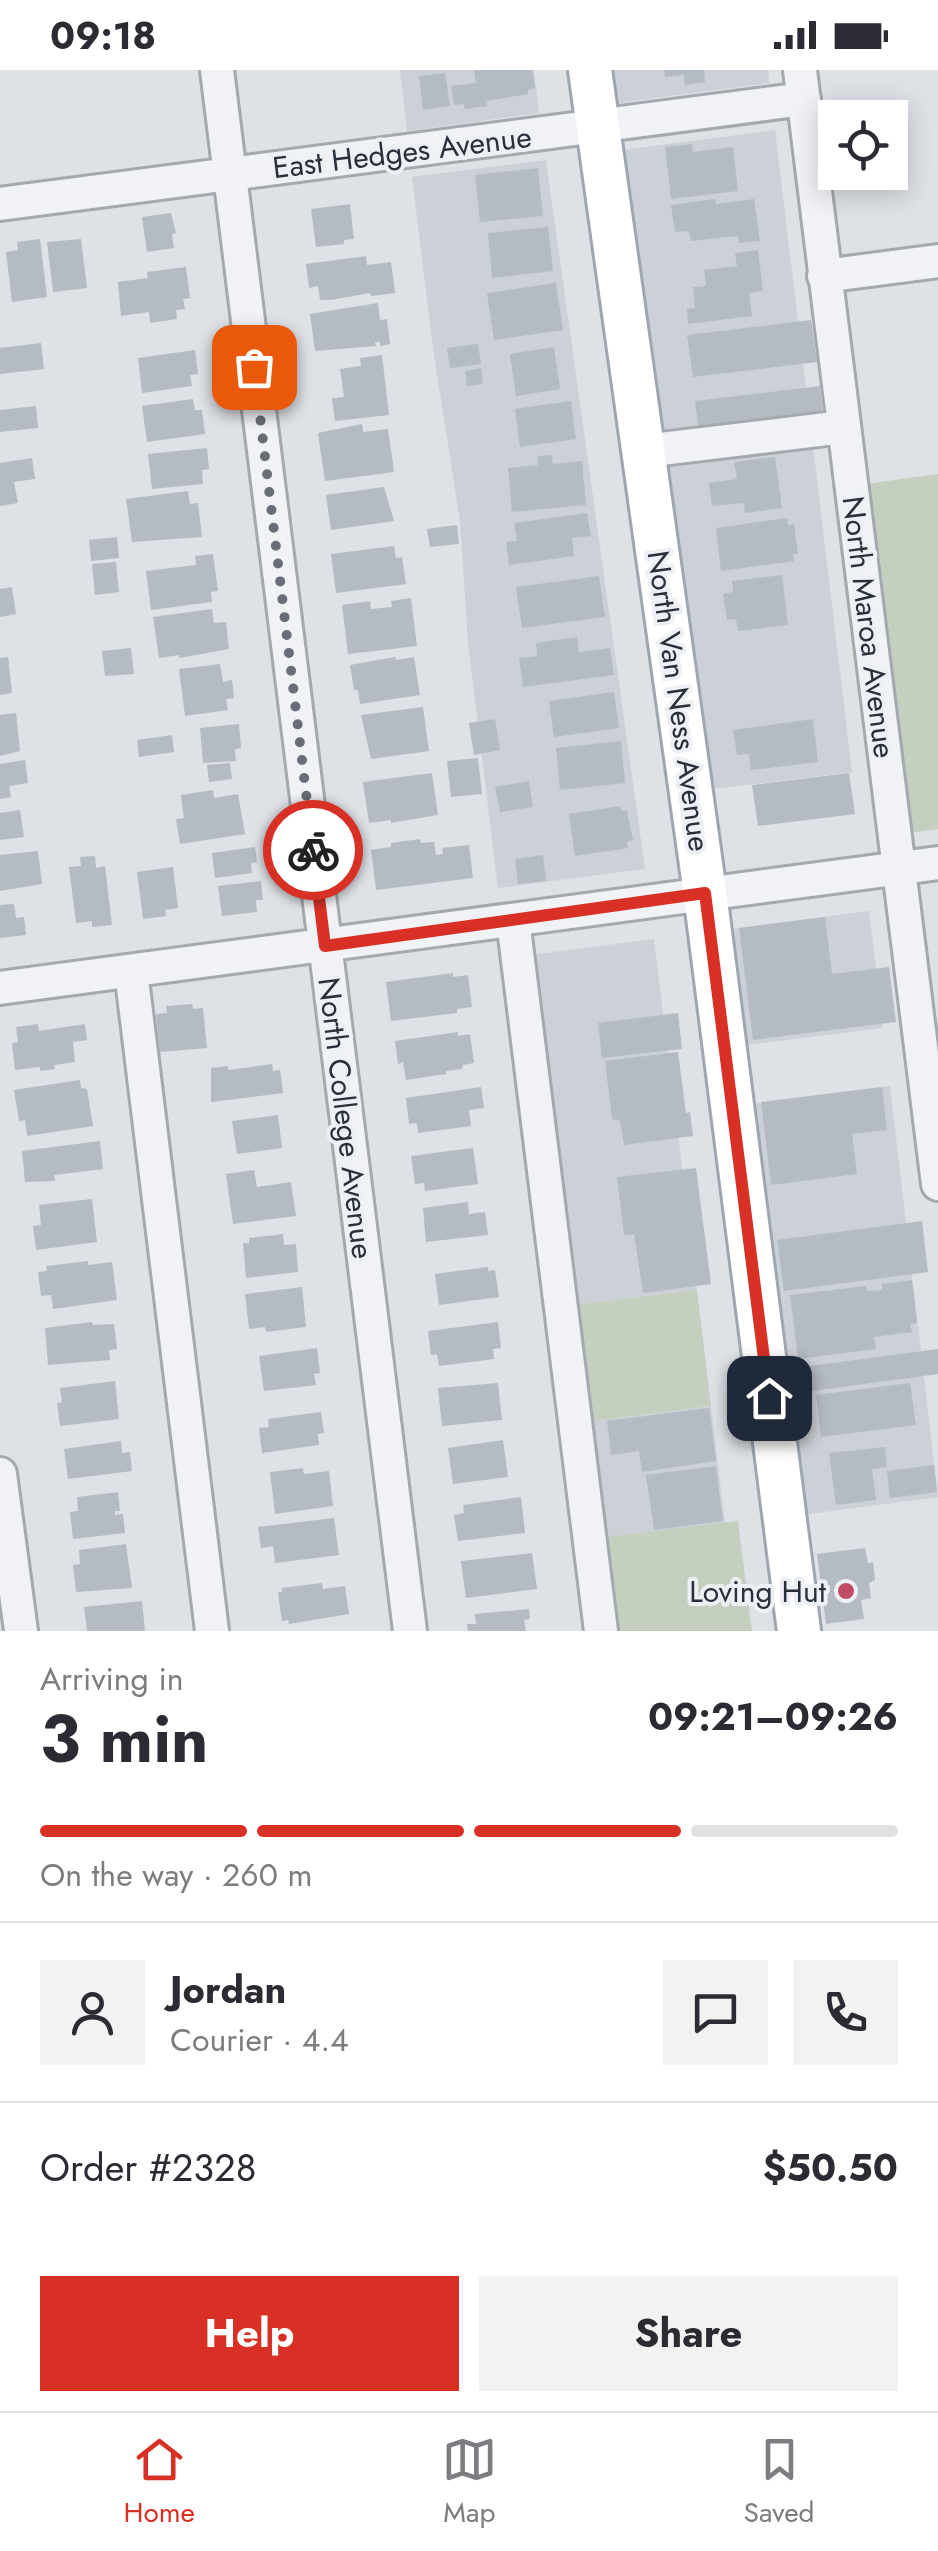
<!DOCTYPE html>
<html lang="en">
<head>
<meta charset="utf-8">
<style>
	body { margin:0; font-family:Jost,sans-serif; background:#f2f2f3; color:#2b2b33; height:100vh; display:flex; flex-direction:column; font-size:38px; white-space:nowrap }
	* { box-sizing:border-box; margin:0 }
	p { font-size:32px; color:#7c7c81 }
	.icon { flex:none; width:55px; height:55px; fill:none; stroke:currentColor; stroke-width:2; stroke-linecap:round; stroke-linejoin:round }
	.map { position:relative; height:1561px; overflow:hidden }
	.panel { display:flex; flex-direction:column; background:#fff; flex:1 }
	.panel>* { flex:none }
	.tools { position:absolute; left:818px; top:30px; display:grid; gap:20px }
	.tools a { display:grid; place-items:center; width:90px; height:90px; border-radius:0px; background:#fff; box-shadow:0 5px 25px #0003; font-size:50px }
	.pin { position:absolute; display:grid; place-items:center; width:85px; height:85px; color:#fff; margin:-42px; border-radius:20px; box-shadow:0 5px 15px #0006 }
	.courier { position:absolute; display:grid; place-items:center; width:100px; height:100px; margin:-50px; border:8px solid #d93025; border-radius:50%; background:#fff; color:#222; box-shadow:0 2px 12px #0007 }
	.overview em { font-style:normal; font-weight:700 }
	.overview div { display:flex; flex-direction:column-reverse }
	.overview { display:flex; align-items:center; justify-content:space-between; height:170px; padding:0 40px }
	h1 { font-size:65px; font-weight:700; line-height:75px }
	.bar { display:grid; grid-template-columns:repeat(4,1fr); gap:15px 10px; align-content:center; height:120px; padding:0 40px }
	.bar i { height:12px; border-radius:8px; background:#e1e1e2 }
	.bar .on { background:#d93025 }
	.bar p { grid-column:span 4 }
	.line { display:flex; align-items:center; gap:25px; padding:0 40px; border-top:2px solid #e1e1e2 }
	.line div { flex:1 }
	.round { display:grid; place-items:center; flex:none; width:105px; height:105px; border-radius:0px; background:#f2f2f3 }
	.button { display:flex; gap:20px; margin-top:auto; padding:20px 40px }
	.button a { flex:1; height:115px; border-radius:0px; background:#d93025; color:#fff; font-size:40px; font-weight:700; line-height:115px; text-align:center }
	.button a+a { background:#f2f2f3; color:#2b2b33 }
	.status { display:flex; justify-content:space-between; align-items:center; height:70px; padding:0 50px; background:#fff; direction:ltr }
	.status svg { height:28px; fill:currentColor }
	.menu { display:flex; justify-content:space-around; align-items:center; height:140px; border-top:2px solid #e1e1e2; background:#fff; font-size:28px; color:#7c7c81 }
	.menu a { display:grid; justify-items:center; gap:5px }
	.menu .on { color:#d93025 }
	.map>svg:first-child { display:block }
	.built { fill:#ccd1d7 }
	.green { fill:#c4cfbf }
	.building { fill:#b5bbc2 }
	.lines { fill:none; stroke-linecap:round; stroke-linejoin:round }
	.minor-casing { stroke:#a4a8af; stroke-width:38 }
	.major-casing { stroke:#9ea6b0; stroke-width:48 }
	.minor { stroke:#f0f2f5; stroke-width:32 }
	.major { stroke:#fff; stroke-width:42 }
	.done { stroke:#686e77; stroke-width:10; stroke-dasharray:0 18 }
	.route { stroke:#d93025; stroke-width:12 }
	.poi-dot { fill:#c04d66; stroke:#edf0f4; stroke-width:4 }
	.labels { text-anchor:middle; dominant-baseline:central; stroke-width:8; stroke-linejoin:round; paint-order:stroke }
	.street-label { font-size:30px; fill:#28303b; stroke:#edf0f4 }
	.poi-label { font-size:30px; fill:#28303b; stroke:#edf0f4; text-anchor:end }
</style>
</head>
<body>
<div class="status"><b>09:18</b><svg viewBox="0 0 49 12"><path d="M0 12V9h3v3zM5 12V6h3v6zM10 12V3h3v9zM15 12V0h3v12zM26 1h20v11H26zM47 4h2v5h-2z"/></svg></div>
<div class="map">
<svg width="938" height="1561" viewBox="0 0 938 1561">
	<rect width="100%" height="100%" fill="#dee1e6"/>
	<path class="built" d="M400 0H534L539 43 407 61Z
		M604 0H768L769 13 609 34Z
		M775 60 852 702 705 720 616 81Z
		M546 90 645 799 498 818 468 573 460 451 433 278 412 107Z
		M869 841 883 958 738 976 724 860Z
		M654 869 697 1220 556 1237 514 887Z
		M890 1016 938 1427 795 1446 745 1035Z
		M711 1336 725 1453 585 1470 570 1354Z"/>
	<path class="green" d="M938 404V759L907 763 865 414Z
		M697 1220 711 1336 570 1354 556 1237Z
		M738 1451 752 1561H611L599 1468Z"/>
	<path class="building" d="M474 0H532L535 18 528 20V24L486 31 487 36 465 39 464 34 454 35 451 16 476 13Z
		M664 0H704L705 12 685 15 684 5 665 7Z
		M445 3 450 36 423 40 419 6Z
		M692 74 693 82 733 77 738 121 671 129 665 77Z
		M538 98 543 146 480 152 475 105Z
		M715 129 716 134 754 129 760 171 739 173 738 166 691 171 689 161 675 162 671 135Z
		M350 134 354 169 344 170V174L316 177 311 139Z
		M171 143 176 163 172 164 174 178 147 182 142 147Z
		M548 157 553 201 492 208 488 163Z
		M40 169 47 227 12 232 6 182 18 180 17 172Z
		M81 169 87 218 53 222 47 172Z
		M758 180 763 221 749 223 752 246 688 254 687 239 695 238 693 217 706 216 704 200 737 196 735 183Z
		M366 186 367 195 391 192 395 223 371 226 370 223 331 230H320L318 216 309 218 306 194Z
		M186 197 190 228 183 229 185 239 176 240 177 249 150 253 149 242 121 246 118 212 148 208 147 202Z
		M556 213 563 260 494 270 487 223Z
		M378 233 380 250 387 249 390 274 380 276V272H375L376 276 315 281 310 244Z
		M811 250 817 292 693 307 687 265Z
		M41 273 44 299 0 304V278Z
		M478 274 481 294 450 298 447 278Z
		M554 277 560 319 516 326 510 284Z
		M195 280 198 304 190 305 192 316 142 323 138 288Z
		M382 285 389 345 335 351 332 328 344 327 340 299 361 296 360 288Z
		M481 298 483 314 467 316 465 301Z
		M820 316 823 347 699 362 695 331Z
		M193 329 195 340H202L205 364 147 372 142 336Z
		M571 331 576 369 520 377 515 339Z
		M36 336 38 358 0 362V340Z
		M362 354 363 362 388 359 394 402 325 411 318 363Z
		M207 378 209 399 202 400 203 414 152 419 148 384Z
		M552 385 553 394 582 391 586 435 512 442 508 398 538 395 537 386Z
		M775 387 782 438 745 443 744 433 712 436 709 413 737 409 734 392Z
		M32 388 35 409 14 412 18 433 0 436V393Z
		M384 417 394 451 331 460 326 425Z
		M188 421 190 434 198 433 202 467 132 472 126 429Z
		M587 443 591 466 572 468 574 486 509 495 506 472 517 471 514 453Z
		M787 448 788 455 794 454 798 484H793L794 491 721 501 716 458Z
		M457 455 459 474 430 477 427 459Z
		M117 467 119 488 91 491 89 470Z
		M394 476 396 488 402 487 406 514 336 523 331 484Z
		M213 484 218 521 211 522 212 532 151 540 146 501 196 495 195 486Z
		M116 492 119 522 95 525 92 494Z
		M782 505 788 555 738 561 736 549 727 550 723 524 733 522 732 511Z
		M599 506 605 547 522 558 516 517Z
		M12 517 16 544 0 547V519Z
		M411 528 417 576 348 584 342 535 370 531 371 539 392 537 391 531Z
		M212 539 214 553 226 552 229 579 179 588V585L159 588 153 547Z
		M577 567 579 582 610 578 614 605 523 617 519 588 537 586 536 573Z
		M131 578 134 604 105 606 102 581Z
		M8 587 12 623 0 625V588Z
		M395 587 396 590 414 587 420 625 360 634 358 620H354L350 595Z
		M220 594 223 612 232 610 234 628 226 629 228 640 185 646 179 599Z
		M614 622 619 658 554 667 549 631Z
		M423 637 429 681 371 689 361 645Z
		M16 643 20 681 0 686V645Z
		M495 649 500 680 474 685 469 653Z
		M813 649 818 692 751 700 749 684 737 685 733 660Z
		M239 654 241 678 235 679 236 691 203 693 200 658Z
		M172 665 174 682 139 687 137 670Z
		M621 671 625 713 560 720 556 678Z
		M478 688 482 724 451 727 447 691Z
		M25 690 28 713 9 716 11 727 0 729V694Z
		M230 693 232 709 209 712 207 695Z
		M432 703 438 745 391 753V750L369 753 363 712Z
		M849 703 855 744 758 756 752 715Z
		M529 711 533 737 500 742 495 717Z
		M213 720 214 728 238 724 245 764 180 774 176 749 184 748 181 725Z
		M620 736 621 741H627L633 770 627 772 628 778 575 786 569 744Z
		M20 740 24 767 0 770V743Z
		M420 769 421 773 434 772 436 785 443 784 442 778 469 775 473 808 376 820 371 780 391 777V773Z
		M255 777 257 792 251 793 252 803 215 808 212 783Z
		M38 781 42 814 0 821V785Z
		M543 785 546 811 518 814 515 789Z
		M95 786 96 798 105 796 112 855 92 857V851L76 853 69 797 81 796 80 787Z
		M173 797 178 838 165 840 166 846 143 849 137 802Z
		M261 811 263 830H256L257 842 222 846 218 816Z
		M14 834 16 848 24 847 26 865 0 868V835Z
		M825 847 832 904 889 897 896 952 753 970 739 858Z
		M453 903V907L468 905 472 937 457 939V943L391 951 386 912Z
		M192 934 193 939 203 938 207 978 160 982 156 944 167 943 166 936Z
		M678 943 682 979 602 988 598 953Z
		M38 954 39 961 85 954 87 970 73 972 75 992 54 995 55 999 40 1001V997L15 1000 12 973 18 972 16 957Z
		M458 962V966L470 964 474 993 463 995 462 999 446 1001V1004L406 1010 403 992 398 994 395 971Z
		M678 982 686 1043 690 1042 693 1066 624 1075 620 1051 612 1049 605 991Z
		M272 994 273 1001 280 1000 283 1023 211 1032V998L228 996V1000Z
		M80 1010 81 1018 87 1019 93 1056 27 1066 25 1050 19 1051 14 1020Z
		M481 1017 484 1038 469 1040 471 1056 418 1063 417 1053 409 1054 406 1028Z
		M882 1017 887 1060 852 1064 857 1104 771 1115 761 1032Z
		M278 1045 282 1078 237 1084 232 1051Z
		M100 1071 103 1099 54 1105 55 1111 25 1112 22 1081Z
		M473 1078 478 1114 425 1121 424 1113 415 1114 411 1086Z
		M696 1098 711 1214 643 1223 634 1164 624 1165 617 1107Z
		M254 1100 257 1117 291 1112 296 1146 233 1154 226 1104Z
		M92 1129 97 1172 36 1180 33 1156 41 1155 39 1135Z
		M468 1132 469 1144 485 1142 488 1165 426 1172 423 1138Z
		M922 1151 928 1202 784 1221 777 1170Z
		M283 1164 284 1175 296 1174 298 1202 246 1208 243 1173H249V1168Z
		M88 1191V1195L112 1192 117 1230 53 1239 51 1225 41 1226 38 1202 47 1201 46 1196Z
		M488 1197V1201L495 1200 499 1227 439 1235 435 1204Z
		M912 1210 917 1253 910 1254 912 1262 874 1267 876 1279 798 1289 790 1225 866 1216 867 1221 882 1220V1214Z
		M302 1217 306 1257 266 1262 265 1257 249 1259 245 1224Z
		M92 1252 93 1255 114 1254 117 1279 109 1280 110 1290 48 1295 45 1258Z
		M498 1252 501 1278 493 1279 494 1289 439 1296 437 1284 431 1285 428 1261Z
		M317 1278 320 1303 314 1304 316 1315 264 1321 259 1286Z
		M938 1279V1304L798 1323 795 1298Z
		M115 1311 119 1349 60 1356 57 1333 62 1332 60 1318Z
		M498 1313 502 1350 442 1356 438 1318Z
		M910 1313 916 1355 821 1367 816 1325Z
		M709 1338 716 1391 642 1402 639 1381 611 1385 607 1351Z
		M321 1342 324 1363 318 1364 319 1375 262 1383 259 1358 269 1357 268 1349Z
		M503 1370 508 1407 453 1414 448 1378Z
		M121 1371 122 1383 130 1382 132 1401 68 1409 64 1379Z
		M885 1377 887 1397 872 1399 876 1430 836 1435 829 1383Z
		M934 1395 937 1422 890 1428 887 1401Z
		M716 1396 723 1451 654 1460 646 1405Z
		M303 1398 304 1404 329 1401 333 1436 275 1444 270 1402Z
		M118 1422 120 1441H115V1445L123 1444 125 1463 73 1469 70 1442 78 1441 77 1427Z
		M521 1427 525 1463 458 1471 454 1445 464 1443 463 1435Z
		M334 1448 339 1485 275 1493 273 1476 261 1478 258 1457Z
		M126 1474 132 1518 76 1522 73 1495 80 1494 79 1480Z
		M865 1478 868 1493 873 1492 875 1510 869 1513 871 1528 861 1530 864 1549 826 1554 817 1484Z
		M532 1483 537 1519 466 1528 461 1491Z
		M322 1513 323 1519 345 1516 349 1544 289 1554 288 1550 282 1551 278 1522H282V1518Z
		M142 1531 145 1561H87L84 1537Z
		M529 1539 530 1549 524 1550 526 1561H468L467 1554H476L475 1544Z"/>
	<g class="lines">
		<g class="minor-casing">
			<path id="minor" d="M217 0 410 1561
				M800 0 938 1114
				M0 134 804 29
				M824 206 938 191
				M644 381 843 357
				M513 850 601 1561
				M131 901 212 1561
				M0 918 938 793
				M0 1404 21 1561"/>
		</g>
		<g class="major-casing">
			<path id="major" d="M590 0 705 823 799 1561"/>
		</g>
		<use href="#minor" class="minor"/>
		<use href="#major" class="major"/>
	</g>
	<g class="lines">
		<path class="done" d="M254 297 313 780"/>
		<path class="route" d="M313 780 325 876 705 823 769 1328"/>
	</g>
	<circle class="poi-dot" cx="846" cy="1521" r="10"/>
	<g class="labels">
		<g class="street-label">
			<text transform="translate(402 82) rotate(-7)">East Hedges Avenue</text>
			<text transform="translate(869 557) rotate(83)">North Maroa Avenue</text>
			<text transform="translate(679 631) rotate(82)">North Van Ness Avenue</text>
			<text transform="translate(346 1048) rotate(83)">North College Avenue</text>
		</g>
		<g class="poi-label">
			<text x="826" y="1521">Loving Hut</text>
		</g>
	</g>
</svg>
<div class="tools">
<a><svg class="icon" aria-label="locate" viewBox="0 0 24 24"><circle cx="12" cy="12" r="6"/><path d="M12 2v4M12 18v4M2 12h4M18 12h4"/></svg></a>
</div>
<div class="pin" style="left:254px;top:297px;background:#ea580c"><svg class="icon" aria-label="bag" viewBox="0 0 24 24"><path d="M5 8h14l-1 12H6zM9 8a3 3 0 0 1 6 0"/></svg></div>
<div class="pin" style="left:769px;top:1328px;background:#1f2937"><svg class="icon" aria-label="home" viewBox="0 0 24 24"><path d="M3 11l9-7 9 7M6 9v11h12V9"/></svg></div>
<div class="courier" style="left:313px;top:780px"><svg class="icon" aria-label="bike" viewBox="0 0 24 24"><circle cx="6" cy="16" r="4"/><circle cx="18" cy="16" r="4"/><path d="M6 16l4-8h5l3 8M10 8l3 8H6M13 5h3"/></svg></div>
</div>
<section class="panel">
<div class="overview"><div><h1>3 min</h1><p>Arriving in</p></div><em>09:21–09:26</em></div>
<div class="bar"><i class="on"></i><i class="on"></i><i class="on"></i><i></i><p>On the way · 260 m</p></div>
<div class="line" style="height:180px"><a class="round"><svg class="icon" aria-label="person" viewBox="0 0 24 24"><circle cx="12" cy="8" r="4"/><path d="M4 21q1-7 8-7t8 7"/></svg></a><div><b>Jordan</b><p>Courier · 4.4</p></div><a class="round"><svg class="icon" aria-label="chat" viewBox="0 0 24 24"><path d="M4 5h16v11H9l-5 4z"/></svg></a><a class="round"><svg class="icon" aria-label="phone" viewBox="0 0 24 24"><path d="M5 4h4l2 5-3 2q2 4 5 5l2-3 5 2v4C11 20 4 13 5 4z"/></svg></a></div>
<div class="line" style="height:130px"><div>Order #2328</div><b>$50.50</b></div>
<div class="button"><a>Help</a><a>Share</a></div>
</section>
<nav class="menu">
<a class="on"><svg class="icon" aria-label="home" viewBox="0 0 24 24"><path d="M3 11l9-7 9 7M6 9v11h12V9"/></svg>Home</a>
<a><svg class="icon" aria-label="map" viewBox="0 0 24 24"><path d="M3 6l6-2 6 2 6-2v14l-6 2-6-2-6 2zM9 4v14M15 6v14"/></svg>Map</a>
<a><svg class="icon" aria-label="saved" viewBox="0 0 24 24"><path d="M7 4h10v16l-5-4-5 4z"/></svg>Saved</a>
</nav>
</body>
</html>
